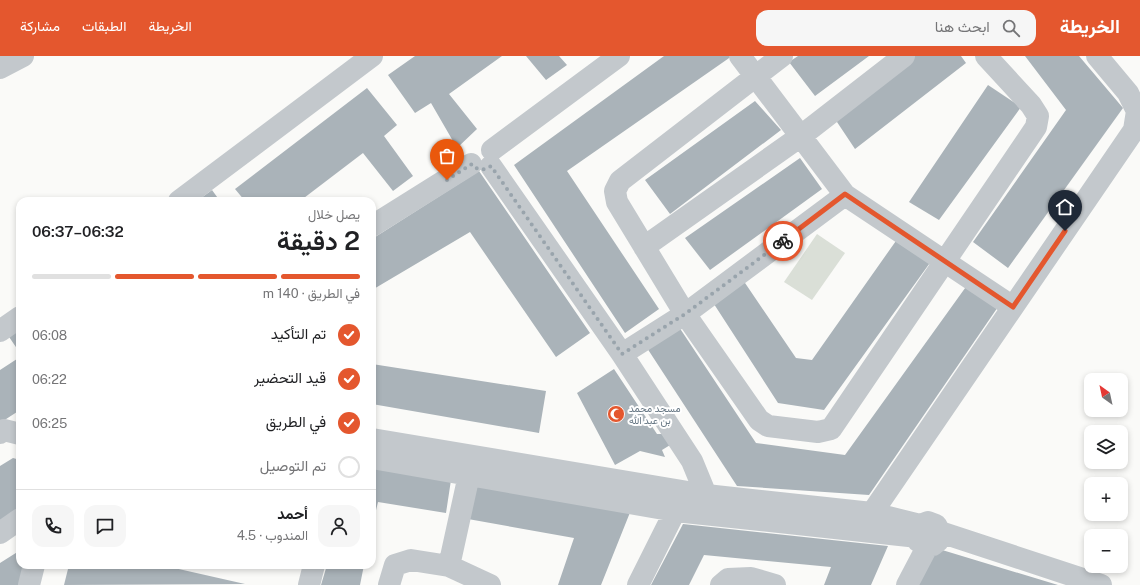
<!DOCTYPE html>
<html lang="ar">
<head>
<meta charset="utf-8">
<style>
	body { margin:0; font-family:"Public Sans",Vazirmatn,sans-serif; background:#f6f6f6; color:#202124; direction:rtl; height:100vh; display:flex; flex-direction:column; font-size:15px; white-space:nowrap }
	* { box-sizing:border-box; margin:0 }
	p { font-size:13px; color:#757577 }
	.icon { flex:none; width:22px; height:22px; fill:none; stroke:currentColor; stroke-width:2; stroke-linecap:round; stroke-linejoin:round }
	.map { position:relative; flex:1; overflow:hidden; direction:ltr }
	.sheet { position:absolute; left:16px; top:141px; width:360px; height:372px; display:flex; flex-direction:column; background:#fff; border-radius:12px; box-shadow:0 2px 6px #0003; direction:rtl }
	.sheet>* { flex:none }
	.needle { width:26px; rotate:327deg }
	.buttons { position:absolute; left:1084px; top:317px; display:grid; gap:8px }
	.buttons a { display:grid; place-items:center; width:44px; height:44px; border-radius:8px; background:#fff; box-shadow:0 2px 6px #0003; font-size:20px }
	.pin { position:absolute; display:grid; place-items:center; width:34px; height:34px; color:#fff; margin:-41px -17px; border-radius:50% 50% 50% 0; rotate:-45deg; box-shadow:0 0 4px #0007 }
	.pin .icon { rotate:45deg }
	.courier { position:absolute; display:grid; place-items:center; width:40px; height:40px; margin:-20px; border:3px solid #e4572e; border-radius:50%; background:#fff; color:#222; box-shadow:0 1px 5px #0007 }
	.overview em { font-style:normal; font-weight:600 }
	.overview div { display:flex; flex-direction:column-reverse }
	.overview { display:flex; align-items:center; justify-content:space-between; height:68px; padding:0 16px }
	h1 { font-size:26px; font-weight:600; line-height:30px }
	.bar { display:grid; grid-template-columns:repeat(4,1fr); gap:6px 4px; align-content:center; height:48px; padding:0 16px }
	.bar i { height:5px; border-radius:3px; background:#e0e0e0 }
	.bar .selected { background:#e4572e }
	.bar p { grid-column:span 4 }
	.line { display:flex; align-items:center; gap:10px; padding:0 16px; border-top:1px solid #e0e0e0 }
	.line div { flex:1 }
	.round { display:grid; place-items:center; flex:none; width:42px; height:42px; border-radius:12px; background:#f6f6f6 }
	ol { padding:0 16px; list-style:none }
	li { display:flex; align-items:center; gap:12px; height:44px }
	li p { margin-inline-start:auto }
	li .icon { padding:4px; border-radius:50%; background:#e4572e; color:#fff; stroke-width:4 }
	li:last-child { color:#757577 }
	li i { width:22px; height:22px; border:2px solid #e0e0e0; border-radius:50% }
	header { display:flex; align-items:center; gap:24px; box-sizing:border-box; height:56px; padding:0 20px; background:#e4572e; color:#fff }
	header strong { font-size:19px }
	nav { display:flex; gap:22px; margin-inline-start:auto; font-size:14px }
	.search { width:280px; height:36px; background:#f6f6f6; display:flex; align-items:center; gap:10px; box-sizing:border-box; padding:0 14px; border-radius:12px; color:#757577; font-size:15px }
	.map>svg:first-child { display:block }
	.green { fill:#dadfd7 }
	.building { fill:#aab3b9 }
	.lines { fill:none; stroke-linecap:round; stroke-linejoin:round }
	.minor { stroke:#c3c8cc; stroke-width:22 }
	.done { stroke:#99a4ac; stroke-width:4; stroke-dasharray:0 7.2 }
	.route { stroke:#e4572e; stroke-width:5 }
	.labels { text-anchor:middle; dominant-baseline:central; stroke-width:4; stroke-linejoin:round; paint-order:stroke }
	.poi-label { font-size:10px; fill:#657683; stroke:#fff; text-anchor:start }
</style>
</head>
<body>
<header>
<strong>الخريطة</strong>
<div class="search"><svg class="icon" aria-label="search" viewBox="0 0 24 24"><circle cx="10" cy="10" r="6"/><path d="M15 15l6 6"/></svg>ابحث هنا</div>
<nav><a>الخريطة</a><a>الطبقات</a><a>مشاركة</a></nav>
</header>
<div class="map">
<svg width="1140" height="529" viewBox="0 0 1140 529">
	<rect width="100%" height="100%" fill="#fafaf8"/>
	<path class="green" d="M817 178 845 197 812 244 784 226Z"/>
	<path class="building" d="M415 0H502L449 38 477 73 457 92 431 47 415 57 388 19Z
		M526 0H559L567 9 546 24Z
		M664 0H732L567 115 659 253 625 277 514 109Z
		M798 0H869L815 40 789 6Z
		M909 0H961L966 7 855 93 831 57Z
		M1025 0H1079L1123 52 1008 212 973 186 1066 54Z
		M988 29 1021 51 939 164 909 146Z
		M367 32 397 69 384 80 413 120 393 135 363 97 300 145H245L235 133Z
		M755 45 781 74 670 158 645 124Z
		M800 102 822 133 710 214 685 182Z
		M479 115 590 277 556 301 470 176 372 234V183Z
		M212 134 220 145H197Z
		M898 182 932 204 824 354 778 347 712 245 743 224 796 302 812 304Z
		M968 228 1000 248 869 439 737 430 647 292 677 268 756 387 845 399Z
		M20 265V297L5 275Z
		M20 301V354L0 367V314Z
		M372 308 546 335 539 377 372 348Z
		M614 313 657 378H668L675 386 662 394 665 401 640 395 615 409 577 337Z
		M13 402 20 404V454L0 467V410Z
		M372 409 451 424 446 457 378 446 372 471Z
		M474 421 633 449 601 529H558L574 482 468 463Z
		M683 468 888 490 871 529H824L831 511 704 499 689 529H651Z
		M929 490 1058 529H912Z
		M19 495 20 496V509H27L22 529H0V507Z
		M69 509H161L245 528 64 529Z
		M327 509H364L360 529H321Z"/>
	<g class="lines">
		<path class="minor" d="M740 0 845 139 1013 251
			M782 0 620 125 615 135 617 146 685 258 759 364 768 370 818 376 831 373 1036 71 1038 60 1031 49 986 0
			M0 12 23 0
			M492 94 619 0
			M491 110 622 298 692 405 706 439 699 449
			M179 145 372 0
			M372 170 471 108
			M644 191 801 80 904 0
			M0 275 20 261
			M622 298 685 258 845 139
			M0 377 4 374 20 378
			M372 383 706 439 872 457 920 469 928 466 936 469 940 476 939 484 933 489H925L918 485 917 477 920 469
			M372 402 675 455 918 481
			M872 457 1134 74 1137 55 1128 37 1097 0
			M940 476 1101 529
			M0 477 20 463
			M449 510 469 419
			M29 529 34 509
			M309 529 314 509
			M389 529 395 509 411 504 449 510 490 529
			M638 529 675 455
			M721 529 728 523 751 522 775 529
			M907 529 928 489"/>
	</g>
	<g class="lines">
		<path class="done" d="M447 124 472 108C478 115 483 115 491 110L622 298 685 258 783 185"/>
		<path class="route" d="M783 185 845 138 1013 251 1065 175"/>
	</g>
	<defs>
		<g id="mosque-disc" transform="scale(0.9)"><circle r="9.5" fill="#e4572e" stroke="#fff"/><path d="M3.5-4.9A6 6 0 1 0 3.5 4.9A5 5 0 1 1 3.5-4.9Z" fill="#fff"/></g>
	</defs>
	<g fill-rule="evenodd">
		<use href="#mosque-disc" x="616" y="358"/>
	</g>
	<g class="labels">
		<g class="poi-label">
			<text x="629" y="352">مسجد محمد<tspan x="629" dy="12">بن عبد الله</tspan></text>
		</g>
	</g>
</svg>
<div class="buttons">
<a><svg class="needle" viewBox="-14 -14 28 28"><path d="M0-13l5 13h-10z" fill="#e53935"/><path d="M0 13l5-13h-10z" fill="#757577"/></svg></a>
<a><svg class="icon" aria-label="layers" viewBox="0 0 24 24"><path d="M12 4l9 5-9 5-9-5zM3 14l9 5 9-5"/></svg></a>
<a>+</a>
<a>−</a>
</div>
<div class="pin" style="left:447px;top:124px;background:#ea580c"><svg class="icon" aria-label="bag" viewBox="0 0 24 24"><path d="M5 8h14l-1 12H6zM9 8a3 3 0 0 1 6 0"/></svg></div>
<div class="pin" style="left:1065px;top:175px;background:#1f2937"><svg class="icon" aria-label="home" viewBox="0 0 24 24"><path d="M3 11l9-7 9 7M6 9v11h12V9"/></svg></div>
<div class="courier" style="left:783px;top:185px"><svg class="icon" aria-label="bike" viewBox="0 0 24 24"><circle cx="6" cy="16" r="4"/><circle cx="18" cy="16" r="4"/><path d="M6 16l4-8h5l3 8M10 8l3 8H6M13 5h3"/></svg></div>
<section class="sheet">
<div class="overview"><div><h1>2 دقيقة</h1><p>يصل خلال</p></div><em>06:32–06:37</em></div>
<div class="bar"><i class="selected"></i><i class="selected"></i><i class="selected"></i><i></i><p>في الطريق · 140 m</p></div>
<ol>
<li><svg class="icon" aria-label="check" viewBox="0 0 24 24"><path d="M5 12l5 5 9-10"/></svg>تم التأكيد<p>06:08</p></li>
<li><svg class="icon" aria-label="check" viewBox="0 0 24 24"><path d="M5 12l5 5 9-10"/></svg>قيد التحضير<p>06:22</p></li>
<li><svg class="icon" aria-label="check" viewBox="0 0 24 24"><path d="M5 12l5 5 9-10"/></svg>في الطريق<p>06:25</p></li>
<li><i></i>تم التوصيل</li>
</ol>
<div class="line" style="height:72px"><a class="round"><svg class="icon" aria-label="person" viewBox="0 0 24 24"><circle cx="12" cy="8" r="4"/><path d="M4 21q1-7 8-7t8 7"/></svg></a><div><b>أحمد</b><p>المندوب · 4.5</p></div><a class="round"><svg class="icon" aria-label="chat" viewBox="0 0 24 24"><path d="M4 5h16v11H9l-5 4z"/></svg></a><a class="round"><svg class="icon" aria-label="phone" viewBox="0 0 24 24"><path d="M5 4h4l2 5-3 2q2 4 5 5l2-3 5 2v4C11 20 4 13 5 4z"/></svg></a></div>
</section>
</div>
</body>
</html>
